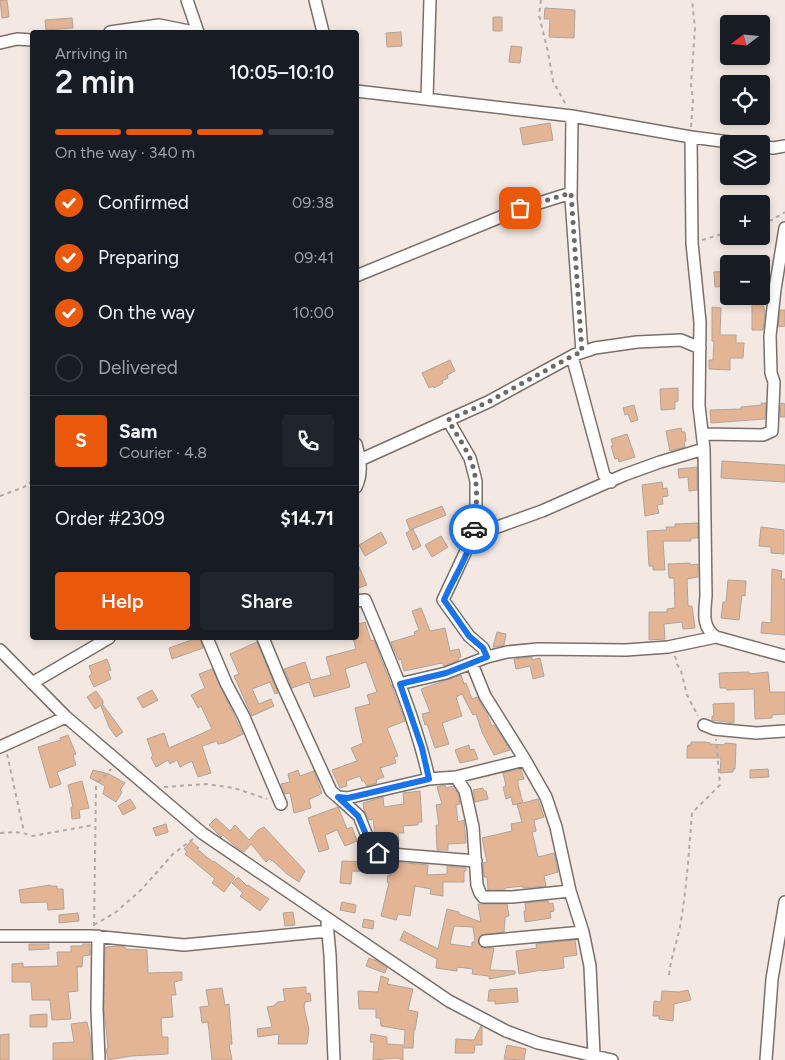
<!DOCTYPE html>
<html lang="en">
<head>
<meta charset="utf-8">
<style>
	body { margin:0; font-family:Figtree,sans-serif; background:#20242c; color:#f1f3f6; height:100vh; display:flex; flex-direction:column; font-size:19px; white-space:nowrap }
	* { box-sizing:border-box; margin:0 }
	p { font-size:16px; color:#9ea1a6 }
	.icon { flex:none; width:28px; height:28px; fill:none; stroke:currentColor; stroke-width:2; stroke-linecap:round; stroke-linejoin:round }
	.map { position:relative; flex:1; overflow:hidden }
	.side { position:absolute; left:30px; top:30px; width:329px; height:610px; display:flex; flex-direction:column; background:#171b24; border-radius:5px; box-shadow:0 2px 8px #0003 }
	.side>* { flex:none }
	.needle { width:32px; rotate:254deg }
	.controls { position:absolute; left:720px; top:15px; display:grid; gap:10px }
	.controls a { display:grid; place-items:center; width:50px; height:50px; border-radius:5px; background:#171b24; box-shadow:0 2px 8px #0003; font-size:25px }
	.pin { position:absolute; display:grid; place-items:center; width:42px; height:42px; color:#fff; margin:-21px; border-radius:10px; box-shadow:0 2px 8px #0006 }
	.courier { position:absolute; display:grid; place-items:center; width:50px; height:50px; margin:-25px; border:4px solid #1a73e8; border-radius:50%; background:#fff; color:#222; box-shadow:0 1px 6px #0007 }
	.summary em { font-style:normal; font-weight:600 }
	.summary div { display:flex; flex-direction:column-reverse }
	.summary { display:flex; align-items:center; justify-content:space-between; height:85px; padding:0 25px }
	h1 { font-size:32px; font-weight:600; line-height:38px }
	.bar { display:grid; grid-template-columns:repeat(4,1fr); gap:8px 5px; align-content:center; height:60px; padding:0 25px }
	.bar i { height:6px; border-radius:4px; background:#363941 }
	.bar .active { background:#ea580c }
	.bar p { grid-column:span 4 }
	.line { display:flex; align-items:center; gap:12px; padding:0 25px; border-top:1px solid #363941 }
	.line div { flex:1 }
	.round { display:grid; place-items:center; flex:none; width:52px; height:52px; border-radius:5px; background:#20242c }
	ol { padding:0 25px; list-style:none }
	li { display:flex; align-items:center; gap:15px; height:55px }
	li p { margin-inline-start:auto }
	li .icon { padding:5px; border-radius:50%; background:#ea580c; color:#fff; stroke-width:4 }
	li:last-child { color:#9ea1a6 }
	li i { width:28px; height:28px; border:2px solid #363941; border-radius:50% }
	.cta { display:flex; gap:10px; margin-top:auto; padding:10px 25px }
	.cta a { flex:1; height:58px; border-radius:5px; background:#ea580c; color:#fff; font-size:20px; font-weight:600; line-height:58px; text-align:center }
	.cta a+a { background:#20242c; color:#f1f3f6 }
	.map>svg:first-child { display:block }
	.building { fill:#e4b595; stroke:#aea49d; fill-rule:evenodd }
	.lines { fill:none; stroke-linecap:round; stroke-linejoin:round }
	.minor-casing { stroke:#7a706a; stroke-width:14 }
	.path { stroke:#b2aaa4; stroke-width:2; stroke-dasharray:4 4; stroke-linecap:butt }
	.minor { stroke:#fff; stroke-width:11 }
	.done { stroke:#6f6965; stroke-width:5; stroke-dasharray:0 9 }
	.route { stroke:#1a73e8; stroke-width:6 }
</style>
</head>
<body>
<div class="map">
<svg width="785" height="1060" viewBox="0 0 785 1060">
	<rect width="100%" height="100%" fill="#f4e9e2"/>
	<path class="building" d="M0 0H7L9 17 2 18Z
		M545 8 575 10 574 38 549 37 550 19H544Z
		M493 17H502V31H493Z
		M72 18 73 28 46 30 45 20Z
		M401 32 402 46 387 47 386 33Z
		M511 46 522 47 520 63 509 62Z
		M550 123 553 140 523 145 520 128Z
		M727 271V286L715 287 714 272Z
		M770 274 767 292H761V275Z
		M762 299 765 312 763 330H752V301Z
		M712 307 721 308 720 335H736V343H744L743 358H730V370L709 369V360H713L714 341H712Z
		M780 310H785V326L778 327Z
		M450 360 455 371 447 375 448 378 442 381 443 383 434 388 433 386 429 388 422 373Z
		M678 388V401L675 402V409L661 410 660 389Z
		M761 403H766L765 419 711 423 710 410 741 409V407L762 405Z
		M781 403 785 404V417H780Z
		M634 405 638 420 631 422 628 414 625 415 623 408Z
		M681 428 682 432H685L686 441 684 442 685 447 670 451 666 431Z
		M627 434 635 457 619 462 618 458 615 459 611 446H613L611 439Z
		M722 461 785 465V482L721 478Z
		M697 467V490L689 491 688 477 679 478 678 469Z
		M662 482 663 489 667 488 668 496 662 497 663 504 657 505 659 513 645 516 642 485Z
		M442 506 446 515 410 530 406 520Z
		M698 523V538H691V541H663L665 570H653V566H649L647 531 667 530 666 527H675V524Z
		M761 527 784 530V554L771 553V547L759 546Z
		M413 529 421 546 413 550 406 533Z
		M381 532 387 543 365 556 359 545Z
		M441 536 448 547 432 557 425 545Z
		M356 560 367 585 356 589Z
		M690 563V565L698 564V577L687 579 688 606H692L695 628 683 629 682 622 664 624 665 639 649 640V612H667V609L675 608 674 578H669L668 564Z
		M772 569 782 571 781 579H785V635L761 633 762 622 771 623Z
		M728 580 746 581 745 596 742 595 739 620 721 618 723 602H726Z
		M421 608 430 631 445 628 450 651 459 649 461 657 458 658 459 660 444 666 442 663 404 671 401 659 399 660 391 642 415 635 414 632 419 630 412 611Z
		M365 622 371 641 374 640 405 721 387 728 398 756 394 757 396 763 380 768 384 777 376 780 377 783 367 786 364 781H362L360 776 346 781 347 786 340 788 332 770 357 761 351 748 363 743 355 708 370 704 367 695 377 692 366 662 345 669 350 687 314 697 309 682 292 688 284 669 305 662 311 680 331 675 326 657 356 649 353 638H356V625Z
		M497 632 506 634 504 645 495 647H493Z
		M197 638H200L203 648 172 659 169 648Z
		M257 642 278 693 275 694 270 682 252 689 259 704 271 699 274 706 252 716 234 676 239 674 230 654Z
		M532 657V660L540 658 544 676 533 679 530 666 516 669 514 659Z
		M107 659 111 670 108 671 111 679 94 687 89 676 92 674 89 666Z
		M212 669 243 734 224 743 218 744 217 741 202 746 211 773 198 777 192 761 180 767 177 760 170 764 168 760 156 767 151 757 153 756 147 739 164 733 169 748 212 729 201 706 198 708 191 695 205 688 199 674Z
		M749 672V674L768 672 770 692H785V714L772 715V718L755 719 754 689 727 690 726 688H720L719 673Z
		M461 675 464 684 466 683 472 699 477 697 487 714 492 726 494 725 510 750 494 755 482 732 476 714 473 715 462 694 456 697 462 716 442 723 449 744 435 748 427 724 425 725 422 714 430 712 421 689Z
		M152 690 158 700 143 708 137 698Z
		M96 691 103 701V704L95 709 87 697Z
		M734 703V723L712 720V716H714L713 704Z
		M103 705 123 732 116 737 109 727 101 706Z
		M68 735 76 754 73 755 76 765 57 772 61 784 50 788 38 747 61 740 60 738Z
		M691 742H705L710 743V744L724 745 725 743 736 744 735 769H733V772L720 773 721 758H687V749L688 745H691Z
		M469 745 470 750 474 749 478 759 460 763 455 750Z
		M521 769 524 779 518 780V785L523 803 538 799 544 817 534 820 536 831 532 832 538 857 554 853 558 872 544 876 546 886 523 888V886L505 888V890H488L487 877H484L483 863 487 862 482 838 512 831 511 824 522 822 517 804 522 803 513 805 511 797 506 799 503 787 506 786 503 773Z
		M768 769 769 777 750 778V770Z
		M93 770 109 774 125 783 120 790 122 792 116 802 103 794 105 786 90 778Z
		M298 770 300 776 314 771 322 793 309 800 311 808 294 813 290 793 285 794 281 784 290 782 288 774Z
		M82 781 89 808 79 810 80 818 72 819 71 807H73L68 785Z
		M445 785 446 788 453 786 458 794 460 804 456 805 458 822 464 820 466 843 448 844V850H437L436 825H439L436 805 442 804 437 787Z
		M483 788 484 791H486L488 799 475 802 473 790Z
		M420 791 422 822H418V825L403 826 404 833H398L399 841 379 843 375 836 373 819 369 820 364 810 363 803 383 797 384 807 404 804 403 793Z
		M130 799 136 808 123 815 118 806Z
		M338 807 347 829 352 827 357 841 345 846 337 830 325 835 329 849 319 852 308 818Z
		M216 818 230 831 235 825 249 840 258 830 264 827 305 871 299 882 287 874 273 861 269 859 266 862 251 844 244 852 236 847 223 835 221 837 209 825Z
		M166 824 168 832 156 836 153 828Z
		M191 841 199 848 197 849 213 862 214 861 235 877 224 892 212 883 215 879 185 854 187 851 184 849Z
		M342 861 369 862 374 872 352 871 351 884 340 883Z
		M395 862 428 865 427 875 447 874V866L466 868V871H464V882H443V896L430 894 431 889 415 886 410 916 398 914 396 920 381 916 389 883 387 882 388 875H391L393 866H395Z
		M238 877 247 886 248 885 269 899 260 911 240 896 243 893 232 883Z
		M50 885V886H57V889H63L64 909 48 910 47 902 21 903 19 890Z
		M548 901 549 904 553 903 554 911 550 912 551 918 525 922 524 911H526L525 903Z
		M342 902 356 905 355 913 340 910Z
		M478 904H507L509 916 505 917 504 932 481 935 478 942 482 948H494L490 970 515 971V974L489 979V976L472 974 473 969 457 967V971L436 968 437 959 400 940 404 931 438 949 447 909 459 912V914L481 922ZM454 926 473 927 475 942H472V947L450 944Z
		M293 912 295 925 285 926 283 913Z
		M78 913 79 921 59 923V915Z
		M364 919 374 921 373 929 362 927Z
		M575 940 577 955 563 957 564 968 542 971V970L519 974 516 951 537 948 536 944Z
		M29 944H49V949L29 950Z
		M83 944H90V955L83 956 82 967H77L78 991 68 992 71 1019 52 1020 50 1000H32L31 982H12V964L23 963V967L58 966 57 952H71V946H83Z
		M117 946 125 947V949L147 950 148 973 182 972V980L174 982 176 995H171L173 1017 161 1018 162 1037H168V1054L131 1056 108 1060 106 1049 108 1048 104 1009 105 947Z
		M369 958 377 961 387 968 385 973 366 966Z
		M381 976 389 979 387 984 413 989 408 1010 418 1012 415 1030 414 1029 413 1048H404L405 1030 381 1026 380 1018H376V1009H359L358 991 378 992Z
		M306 987V994L310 993 311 1001 305 1002 304 1007 309 1030 307 1044H278L279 1034 258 1037 257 1029 272 1027 267 1007 273 1006 278 1002 285 1001 283 989Z
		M222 988 225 1005 229 1004 232 1044 229 1045 232 1060H212L208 1022 202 1023 200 1007 209 1006 206 990Z
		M517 988 518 1002 495 1004V1001H488L489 990Z
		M688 990 691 1000 674 1004 673 1021 659 1019V1016H653L654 1001 661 1002 662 991 679 992Z
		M47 1014V1027H30V1015Z
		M87 1022 91 1041V1060H53V1043L74 1042 71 1024Z
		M481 1026 482 1027V1045H475L474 1053H455L456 1039 474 1040Z
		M9 1034V1060H0V1035Z
		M371 1034 387 1037V1044L403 1045V1060L396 1058 373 1060 374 1042H370Z
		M507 1045 526 1049 524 1060 504 1059Z"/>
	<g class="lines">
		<g class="minor-casing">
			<path id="minor" d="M187 0 198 32
				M315 0 323 32
				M110 32 159 25 194 32
				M0 43 17 39 32 40
				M356 91 572 116 691 137 692 243 700 322 699 406 704 449 706 596C705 611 701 627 716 637L785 656
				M427 98 430 0
				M572 116 571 199 582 352
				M691 137 745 144
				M761 146 773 148 785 146
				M356 276 520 209 571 193
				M572 356 604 475 611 482
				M448 420 470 458 476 481V509L472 538 443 600 469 636 483 648 487 657
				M703 434 763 435 772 431 774 382 771 373 770 336 775 289 785 228
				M356 444C360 459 363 473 356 487
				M360 460 488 402 574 355 595 348 637 342 681 340 700 348
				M472 538 489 530 542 511 624 475 660 462 704 449
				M356 601 365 600C389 657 416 719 429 779
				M207 638 226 683 244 717 281 804
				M263 638 282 684 331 791 338 797 347 798 429 779 456 777 525 760
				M0 650 66 717 202 833 449 1001 506 1031 538 1043 612 1060
				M472 664 485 696 525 760 546 797 556 827 570 891 583 932 590 966 594 1055
				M32 683 109 638
				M399 684 446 673 487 657 507 652 538 649 626 650 668 647 716 637
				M704 725 714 729 756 733 785 731
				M0 747 66 717
				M456 777 465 791 473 827 477 885 480 893 483 897H512L570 891
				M338 797 359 816 371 846 378 853 476 861
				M327 923 330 955 334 1060
				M0 936H92L184 945 328 931
				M98 936 97 1009 99 1060
				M485 941 583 932
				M766 1060 772 979 785 902"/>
		</g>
		<path class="path" d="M541 0 539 15 548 52 553 81 566 105
			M691 127 693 100 691 85 695 28 692 0
			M761 222 772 220 785 212
			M702 240 729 232
			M0 496 24 487 32 481
			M675 656 677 664 681 671 687 695 698 716
			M7 754 24 832
			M164 787 206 784 234 788 267 799
			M0 833C13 832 19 831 32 836L94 825
			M94 925 116 912 142 889 173 854 193 839
			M94 926 96 787 98 782 111 769
			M669 975C671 956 678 940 681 921 687 885 689 849 692 813L720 785 716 739"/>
		<use href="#minor" class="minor"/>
	</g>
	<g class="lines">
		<path class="done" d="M474 529C477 505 479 480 470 458 464 445 455 432 448 420L488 402 574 355 582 352 571 193 520 208"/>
		<path class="route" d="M378 853 371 846 358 816 338 797 348 798 429 779 422 748 400 684 446 673 487 657 483 648 469 636 444 600C454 577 470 554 474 529"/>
	</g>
</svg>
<div class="controls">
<a><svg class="needle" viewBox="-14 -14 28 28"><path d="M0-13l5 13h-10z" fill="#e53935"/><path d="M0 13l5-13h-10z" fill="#9ea1a6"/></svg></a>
<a><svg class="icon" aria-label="locate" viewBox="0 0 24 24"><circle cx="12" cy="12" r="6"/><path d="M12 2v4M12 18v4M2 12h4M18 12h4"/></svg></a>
<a><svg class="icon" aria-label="layers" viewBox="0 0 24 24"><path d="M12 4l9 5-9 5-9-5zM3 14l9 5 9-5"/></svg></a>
<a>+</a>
<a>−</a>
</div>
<div class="pin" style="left:520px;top:208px;background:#ea580c"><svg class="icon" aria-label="bag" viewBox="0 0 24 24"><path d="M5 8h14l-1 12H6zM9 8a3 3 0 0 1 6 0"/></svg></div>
<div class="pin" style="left:378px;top:853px;background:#1f2937"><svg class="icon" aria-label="home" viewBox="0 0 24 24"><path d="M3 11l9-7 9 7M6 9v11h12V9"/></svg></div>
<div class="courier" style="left:474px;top:529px"><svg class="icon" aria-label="car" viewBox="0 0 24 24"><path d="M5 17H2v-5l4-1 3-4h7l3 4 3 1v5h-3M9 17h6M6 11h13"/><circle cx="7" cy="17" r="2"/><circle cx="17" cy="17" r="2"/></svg></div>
<section class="side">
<div class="summary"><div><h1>2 min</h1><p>Arriving in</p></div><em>10:05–10:10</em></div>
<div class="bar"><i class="active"></i><i class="active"></i><i class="active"></i><i></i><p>On the way · 340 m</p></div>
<ol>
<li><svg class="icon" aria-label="check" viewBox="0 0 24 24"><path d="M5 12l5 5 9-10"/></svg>Confirmed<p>09:38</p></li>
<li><svg class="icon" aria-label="check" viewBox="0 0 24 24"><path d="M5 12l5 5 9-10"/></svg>Preparing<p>09:41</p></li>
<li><svg class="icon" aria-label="check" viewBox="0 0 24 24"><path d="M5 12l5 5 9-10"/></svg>On the way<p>10:00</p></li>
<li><i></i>Delivered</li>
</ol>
<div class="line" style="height:90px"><b class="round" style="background:#ea580c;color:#fff">S</b><div><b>Sam</b><p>Courier · 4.8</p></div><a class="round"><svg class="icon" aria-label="phone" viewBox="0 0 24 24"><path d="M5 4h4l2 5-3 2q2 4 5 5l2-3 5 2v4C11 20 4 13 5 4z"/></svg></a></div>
<div class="line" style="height:65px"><div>Order #2309</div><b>$14.71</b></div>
<div class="cta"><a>Help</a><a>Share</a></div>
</section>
</div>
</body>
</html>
